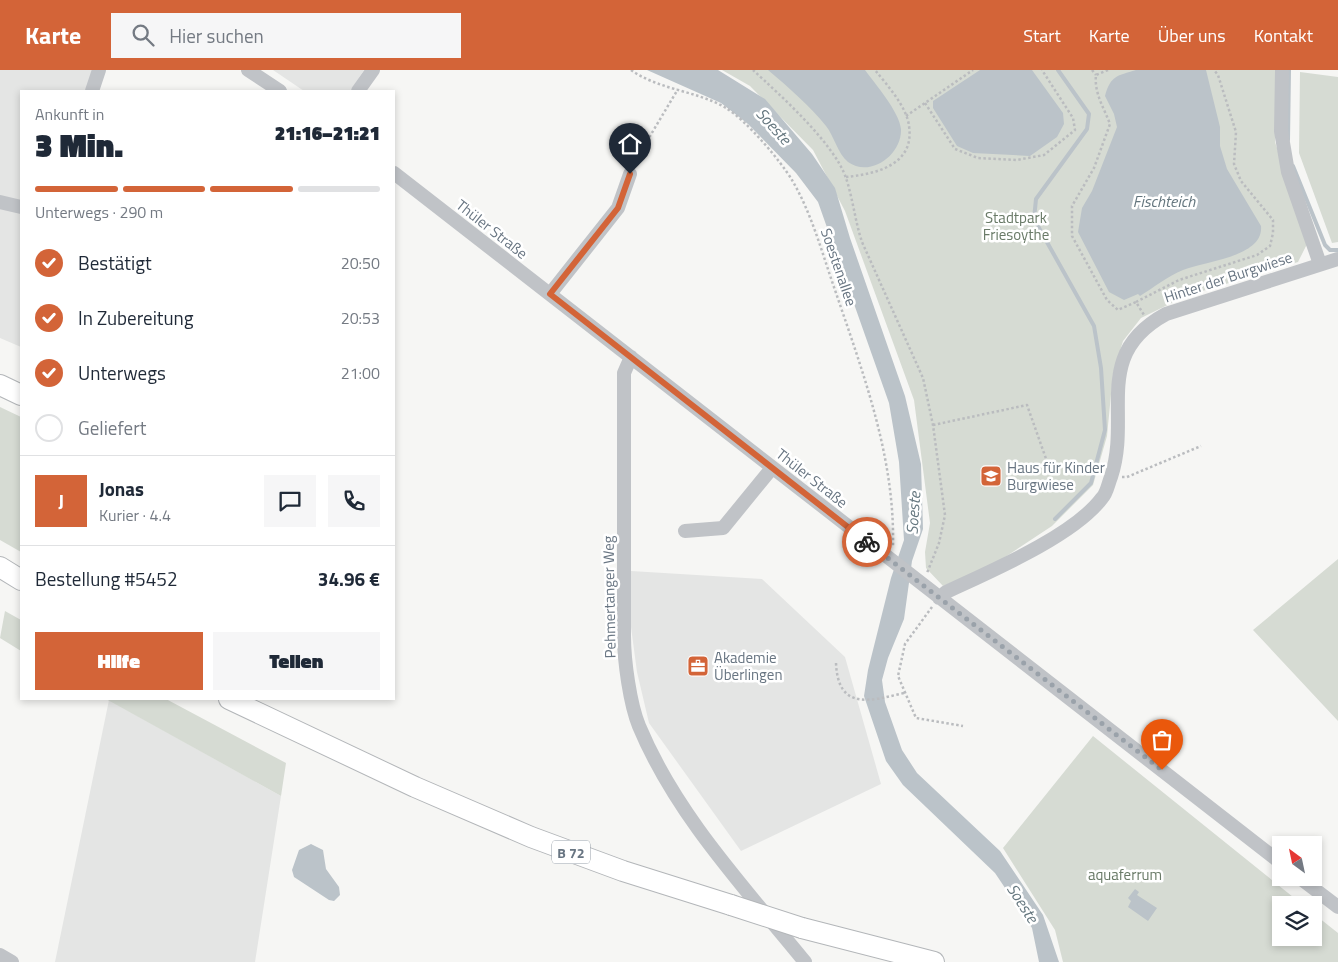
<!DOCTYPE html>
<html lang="de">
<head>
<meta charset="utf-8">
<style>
	body { margin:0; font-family:"Titillium Web",sans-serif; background:#f6f6f7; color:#1f2937; height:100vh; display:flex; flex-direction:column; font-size:19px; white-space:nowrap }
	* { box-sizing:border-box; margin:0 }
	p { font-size:16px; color:#747a83 }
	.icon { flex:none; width:28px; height:28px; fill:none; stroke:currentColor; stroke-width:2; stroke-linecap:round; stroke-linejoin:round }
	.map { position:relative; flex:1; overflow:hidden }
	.side { position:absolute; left:20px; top:20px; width:375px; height:610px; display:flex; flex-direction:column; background:#fff; border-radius:0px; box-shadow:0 2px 8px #0003 }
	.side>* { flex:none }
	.needle { width:32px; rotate:327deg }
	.tools { position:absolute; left:1272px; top:766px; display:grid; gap:10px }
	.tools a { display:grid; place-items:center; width:50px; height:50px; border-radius:0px; background:#fff; box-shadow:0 2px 8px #0003; font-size:25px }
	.pin { position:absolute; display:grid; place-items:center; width:42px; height:42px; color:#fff; margin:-51px -21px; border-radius:50% 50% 50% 0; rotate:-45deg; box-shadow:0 0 5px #0007 }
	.pin .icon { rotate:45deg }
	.courier { position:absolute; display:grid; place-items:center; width:50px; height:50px; margin:-25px; border:4px solid #d36438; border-radius:50%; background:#fff; color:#222; box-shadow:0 1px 6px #0007 }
	.head em { font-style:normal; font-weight:800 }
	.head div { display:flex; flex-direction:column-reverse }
	.head { display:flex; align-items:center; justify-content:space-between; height:85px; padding:0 15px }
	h1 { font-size:32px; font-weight:800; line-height:38px }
	.bar { display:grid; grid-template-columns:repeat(4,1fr); gap:8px 5px; align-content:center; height:60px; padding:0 15px }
	.bar i { height:6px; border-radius:4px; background:#e0e1e3 }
	.bar .current { background:#d36438 }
	.bar p { grid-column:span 4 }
	.line { display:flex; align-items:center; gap:12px; padding:0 15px; border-top:1px solid #e0e1e3 }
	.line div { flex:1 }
	.round { display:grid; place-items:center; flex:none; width:52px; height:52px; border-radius:0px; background:#f6f6f7 }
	ol { padding:0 15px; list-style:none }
	li { display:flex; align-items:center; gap:15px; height:55px }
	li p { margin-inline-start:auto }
	li .icon { padding:5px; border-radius:50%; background:#d36438; color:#fff; stroke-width:4 }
	li:last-child { color:#747a83 }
	li i { width:28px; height:28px; border:2px solid #e0e1e3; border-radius:50% }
	.cta { display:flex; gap:10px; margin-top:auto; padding:10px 15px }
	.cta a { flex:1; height:58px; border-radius:0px; background:#d36438; color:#fff; font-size:20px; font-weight:800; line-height:58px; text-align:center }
	.cta a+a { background:#f6f6f7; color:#1f2937 }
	header { display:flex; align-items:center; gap:30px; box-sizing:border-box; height:70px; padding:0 25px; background:#d36438; color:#fff }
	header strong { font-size:24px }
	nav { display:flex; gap:28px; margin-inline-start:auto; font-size:18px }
	.search { width:350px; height:45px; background:#f6f6f7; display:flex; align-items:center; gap:12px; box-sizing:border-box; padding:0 18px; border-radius:0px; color:#747a83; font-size:19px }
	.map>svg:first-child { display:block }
	.built { fill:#e4e5e4 }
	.green { fill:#d6dbd3 }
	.water { fill:#bbc3c9 }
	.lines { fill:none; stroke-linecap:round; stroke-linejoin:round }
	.stream { stroke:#bbc3c9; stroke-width:4 }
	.highway-casing { stroke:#b3b6b9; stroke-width:22 }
	.path { stroke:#babcbf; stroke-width:2.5; stroke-dasharray:2.5 2.5; stroke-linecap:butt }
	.minor { stroke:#c0c3c7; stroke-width:14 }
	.highway { stroke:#fff; stroke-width:20 }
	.highway-bridge-casing { stroke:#b3b6b9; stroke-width:22; stroke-linecap:butt }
	.highway-bridge { stroke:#fff; stroke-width:20 }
	.done { stroke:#9aa2aa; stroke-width:5; stroke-dasharray:0 9 }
	.route { stroke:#d36438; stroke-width:6 }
	.labels { text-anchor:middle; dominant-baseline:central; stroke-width:5; stroke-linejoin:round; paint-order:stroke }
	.shield { fill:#fff; stroke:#959ea8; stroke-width:1 }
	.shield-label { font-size:14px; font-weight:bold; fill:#687582 }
	.park-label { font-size:15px; fill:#697a67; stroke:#fff }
	.street-label { font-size:15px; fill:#687582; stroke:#fff }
	.poi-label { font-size:15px; fill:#687582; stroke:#fff; text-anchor:start }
	.water-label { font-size:16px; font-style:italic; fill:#64767e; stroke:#fff }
</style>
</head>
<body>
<header>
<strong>Karte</strong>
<div class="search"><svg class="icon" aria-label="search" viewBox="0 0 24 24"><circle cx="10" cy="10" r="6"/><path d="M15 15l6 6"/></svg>Hier suchen</div>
<nav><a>Start</a><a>Karte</a><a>Über uns</a><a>Kontakt</a></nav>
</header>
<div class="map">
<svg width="1338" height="892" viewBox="0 0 1338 892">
	<rect width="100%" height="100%" fill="#f6f6f4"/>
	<path class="built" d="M0 0H94L89 21H21V277L0 268Z
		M273 0H364L350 21H304Z
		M631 501 762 509 845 587 881 714 741 781 649 653 637 602 631 557Z
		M109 630 281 726 255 892H55Z"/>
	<path class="green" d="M722 0H1276L1275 72 1308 172 1298 192 1186 226 1141 248 1123 271 1113 304 1107 366 1093 415 1052 456 993 495 943 516 926 498 925 482 930 453 914 330 845 141 813 80 750 16Z
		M1300 2 1338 7V172L1332 173 1299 83Z
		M0 337 21 347V482L0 470Z
		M1338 489V651L1253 560Z
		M5 541 21 550V581L0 568Z
		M106 629H166L286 693 281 726Z
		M1093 666 1303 835H1281V868H1314V844L1338 863V892H1063L1055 860 1003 778Z"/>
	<path class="water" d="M647 0H718L765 29 812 84 835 118 850 168 905 326 921 394 923 459 912 491 904 549 888 588 882 610 885 632 902 680 917 703 1000 781 1043 845 1059 892H1039L1032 858 995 803 903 715 886 691 864 626 868 600 891 508 904 470 899 392 889 333 818 132 796 103 748 54 721 33Z
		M768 0H865C875 14 899 41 901 59 902 85 870 108 848 92 838 84 834 66 826 56 810 36 788 17 768 0Z
		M980 0H1032L1063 43 1064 54 1057 67 1030 86 973 83 957 76 933 38V31Z
		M1136 0H1206L1220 57V76L1227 99 1261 156C1264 187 1205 191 1183 200 1168 206 1153 218 1140 226L1138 224 1124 230 1109 222 1078 162 1082 138 1092 121 1117 57 1114 44 1105 26C1111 5 1117 6 1136 0Z
		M311 774 323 780 326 799 339 817 340 825 334 831 329 830 294 807 292 800 299 780Z
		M1135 819 1139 822 1137 825 1157 838 1148 851 1128 837 1131 831 1128 828Z"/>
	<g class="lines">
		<path class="stream" d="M1288 70 1289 0
			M1293 96 1325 175 1330 180H1338
			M1055 449 1091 413 1105 360 1101 298 1094 256 1034 149 1036 129 1087 59 1089 44 1058 0"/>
		<g class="highway-casing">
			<path id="highway" d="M0 315 21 325
				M0 497 21 510
				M229 629 415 717 531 767 623 801 731 835
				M802 858 934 892"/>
		</g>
		<path class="path" d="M631 0C659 20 698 21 726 38 746 50 780 90 792 110 812 144 822 183 835 220 863 303 895 387 893 476
			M753 0C780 25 834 73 846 108 853 129 855 151 862 172L923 308 933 355 945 445 939 473 927 503
			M1092 0 1096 5
			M1108 0 1096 5C1094 23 1104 38 1110 54L1094 98 1072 136V166L1107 230 1118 240 1136 232 1144 245
			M925 33 955 79 978 88 1017 90 1044 85 1075 60 1073 48 1042 0
			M906 46 973 0
			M634 93 678 19
			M846 107C874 104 915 96 909 56 907 37 887 15 875 0
			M1136 232 1179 210 1257 185 1270 176 1273 163V150L1241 111 1234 94 1236 62 1218 5 1214 0
			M933 355 1027 335 1050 400
			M1122 407H1127L1201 376
			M932 537 905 574 898 606 916 648 963 656
			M836 593C838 641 870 631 904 623"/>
		<path class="minor" d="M248 0 280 21
			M1282 0 1281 61 1288 102 1320 194
			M92 21 99 0
			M358 21 373 0
			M394 103 1281 793
			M0 132 21 137
			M550 224 618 138 630 104
			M631 287 624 303V566C624 591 630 634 639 656 676 745 745 818 805 892
			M685 461 723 458 772 398
			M939 528 946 522C989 502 1074 466 1102 428 1107 423 1108 414 1111 407 1132 344 1091 285 1166 244L1338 189
			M1300 808 1338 837
			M0 885 12 892"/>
		<use href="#highway" class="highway"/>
		<g class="highway-bridge-casing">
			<path id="highway-bridge" d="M731 835 802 858"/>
		</g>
		<use href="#highway-bridge" class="highway-bridge"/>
	</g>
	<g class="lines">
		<path class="done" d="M867 472 1162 700"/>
		<path class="route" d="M630 104 618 138 550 224 867 472"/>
	</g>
	<defs>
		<g id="school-square" transform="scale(1.125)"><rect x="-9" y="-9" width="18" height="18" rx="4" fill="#d36438" stroke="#fff"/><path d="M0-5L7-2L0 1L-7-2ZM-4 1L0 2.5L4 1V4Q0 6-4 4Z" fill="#fff"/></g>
		<g id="office-square" transform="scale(1.125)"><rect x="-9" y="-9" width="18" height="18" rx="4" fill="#d36438" stroke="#fff"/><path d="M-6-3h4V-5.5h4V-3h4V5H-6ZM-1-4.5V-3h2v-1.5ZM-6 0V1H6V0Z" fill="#fff"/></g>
	</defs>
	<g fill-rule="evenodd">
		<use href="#school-square" x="991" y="406"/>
		<use href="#office-square" x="698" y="596"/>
	</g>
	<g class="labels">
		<rect class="shield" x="552" y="770.5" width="38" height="23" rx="4"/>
		<g class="shield-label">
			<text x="571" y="782">B 72</text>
		</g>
		<g class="park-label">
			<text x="1016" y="147">Stadtpark<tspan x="1016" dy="17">Friesoythe</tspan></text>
			<text x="1125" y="804">aquaferrum</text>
		</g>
		<g class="street-label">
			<text transform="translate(492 159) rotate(38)">Thüler Straße</text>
			<text transform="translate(839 197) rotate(71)">Soestenallee</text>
			<text transform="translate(1228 207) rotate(-18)">Hinter der Burgwiese</text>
			<text transform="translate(812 408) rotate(38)">Thüler Straße</text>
			<text transform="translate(609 527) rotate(-91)">Pehmertanger Weg</text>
		</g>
		<g class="poi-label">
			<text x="1007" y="397">Haus für Kinder<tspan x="1007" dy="17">Burgwiese</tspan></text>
			<text x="714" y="587">Akademie<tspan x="714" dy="17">Überlingen</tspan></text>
		</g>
		<g class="water-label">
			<text transform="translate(774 56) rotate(48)">Soeste</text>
			<text x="1164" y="131">Fischteich</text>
			<text transform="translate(913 443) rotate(-86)">Soeste</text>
			<text transform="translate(1023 833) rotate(57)">Soeste</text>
		</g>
	</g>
</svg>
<div class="tools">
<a><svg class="needle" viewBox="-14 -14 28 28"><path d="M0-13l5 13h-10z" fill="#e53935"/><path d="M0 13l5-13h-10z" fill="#747a83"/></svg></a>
<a><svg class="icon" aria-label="layers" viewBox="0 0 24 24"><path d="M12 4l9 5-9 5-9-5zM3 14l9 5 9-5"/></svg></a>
</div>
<div class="pin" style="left:1162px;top:700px;background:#ea580c"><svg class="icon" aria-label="bag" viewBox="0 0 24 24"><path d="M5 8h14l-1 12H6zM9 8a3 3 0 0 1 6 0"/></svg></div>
<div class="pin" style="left:630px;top:104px;background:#1f2937"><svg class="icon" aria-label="home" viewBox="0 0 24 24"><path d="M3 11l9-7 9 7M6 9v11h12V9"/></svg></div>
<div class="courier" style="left:867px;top:472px"><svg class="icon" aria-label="bike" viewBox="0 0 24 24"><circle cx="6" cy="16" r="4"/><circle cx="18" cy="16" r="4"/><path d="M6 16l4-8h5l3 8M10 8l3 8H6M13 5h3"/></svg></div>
<section class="side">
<div class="head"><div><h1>3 Min.</h1><p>Ankunft in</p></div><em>21:16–21:21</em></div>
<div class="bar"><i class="current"></i><i class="current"></i><i class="current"></i><i></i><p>Unterwegs · 290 m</p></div>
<ol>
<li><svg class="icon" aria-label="check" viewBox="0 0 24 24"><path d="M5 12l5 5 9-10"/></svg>Bestätigt<p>20:50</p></li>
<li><svg class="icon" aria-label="check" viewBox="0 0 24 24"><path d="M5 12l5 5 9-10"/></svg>In Zubereitung<p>20:53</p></li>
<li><svg class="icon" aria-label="check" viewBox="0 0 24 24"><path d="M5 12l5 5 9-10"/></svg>Unterwegs<p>21:00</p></li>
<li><i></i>Geliefert</li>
</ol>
<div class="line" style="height:90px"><b class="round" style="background:#d36438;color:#fff">J</b><div><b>Jonas</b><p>Kurier · 4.4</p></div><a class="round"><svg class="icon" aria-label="chat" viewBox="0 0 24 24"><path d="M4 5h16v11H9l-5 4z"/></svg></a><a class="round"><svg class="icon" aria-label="phone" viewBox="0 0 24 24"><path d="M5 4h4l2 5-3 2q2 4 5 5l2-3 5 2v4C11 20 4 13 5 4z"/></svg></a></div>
<div class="line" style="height:65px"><div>Bestellung #5452</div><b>34.96 €</b></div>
<div class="cta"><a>Hilfe</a><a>Teilen</a></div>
</section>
</div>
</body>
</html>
